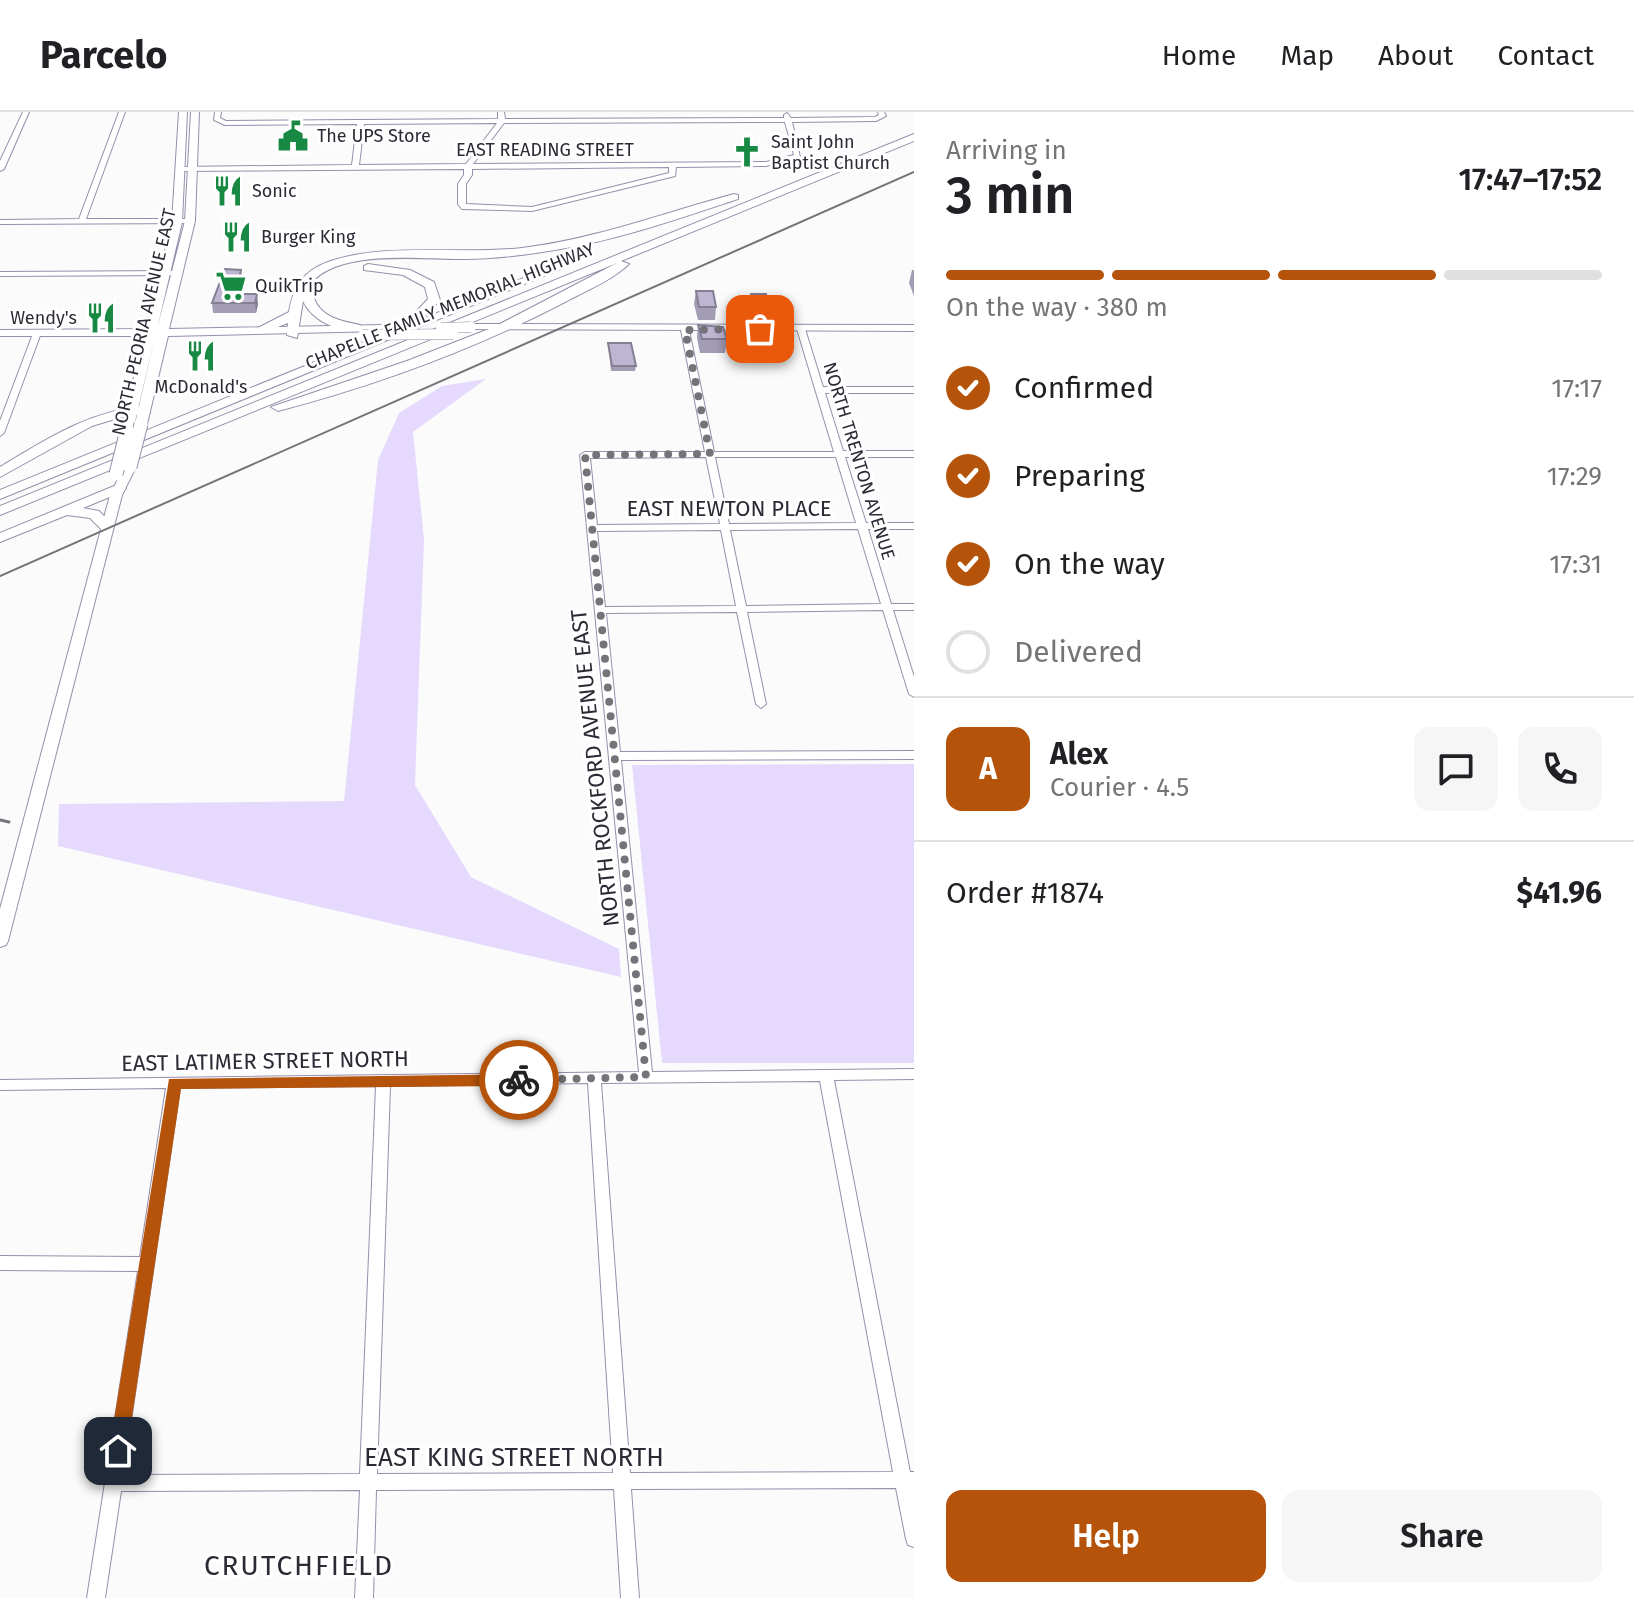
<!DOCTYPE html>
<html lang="en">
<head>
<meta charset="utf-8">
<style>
	body { margin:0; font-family:"Fira Sans",sans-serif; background:#f6f6f6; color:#202124; height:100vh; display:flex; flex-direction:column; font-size:30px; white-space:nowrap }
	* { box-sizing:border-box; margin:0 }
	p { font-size:26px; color:#757577 }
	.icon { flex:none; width:44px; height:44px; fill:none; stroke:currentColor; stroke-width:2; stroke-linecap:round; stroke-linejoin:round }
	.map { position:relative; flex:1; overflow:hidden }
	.details { display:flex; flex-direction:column; background:#fff; width:720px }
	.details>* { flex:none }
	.pin { position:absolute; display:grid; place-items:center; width:68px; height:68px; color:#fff; margin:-34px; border-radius:16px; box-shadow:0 4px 12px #0006 }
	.courier { position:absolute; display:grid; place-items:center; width:80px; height:80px; margin:-40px; border:6px solid #b45309; border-radius:50%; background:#fff; color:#222; box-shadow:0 2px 10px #0007 }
	.headline em { font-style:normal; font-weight:600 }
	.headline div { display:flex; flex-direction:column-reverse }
	.headline { display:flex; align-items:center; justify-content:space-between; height:136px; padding:0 32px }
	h1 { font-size:52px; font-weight:600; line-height:60px }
	.bar { display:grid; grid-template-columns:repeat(4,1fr); gap:12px 8px; align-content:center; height:96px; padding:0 32px }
	.bar i { height:10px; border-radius:6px; background:#e0e0e0 }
	.bar .on { background:#b45309 }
	.bar p { grid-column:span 4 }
	.line { display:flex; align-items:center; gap:20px; padding:0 32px; border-top:2px solid #e0e0e0 }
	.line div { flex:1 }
	.round { display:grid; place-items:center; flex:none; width:84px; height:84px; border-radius:16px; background:#f6f6f6 }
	ol { padding:0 32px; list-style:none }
	li { display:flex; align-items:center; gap:24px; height:88px }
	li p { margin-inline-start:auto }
	li .icon { padding:8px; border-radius:50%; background:#b45309; color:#fff; stroke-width:4 }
	li:last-child { color:#757577 }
	li i { width:44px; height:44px; border:4px solid #e0e0e0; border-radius:50% }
	.cta { display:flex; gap:16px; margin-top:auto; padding:16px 32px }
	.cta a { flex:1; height:92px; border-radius:16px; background:#b45309; color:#fff; font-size:32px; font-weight:600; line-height:92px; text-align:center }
	.cta a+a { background:#f6f6f6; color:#202124 }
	header { display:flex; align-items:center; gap:48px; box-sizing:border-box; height:112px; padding:0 40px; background:#fff; border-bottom:2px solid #e0e0e0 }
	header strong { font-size:38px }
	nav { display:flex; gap:44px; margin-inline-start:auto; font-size:28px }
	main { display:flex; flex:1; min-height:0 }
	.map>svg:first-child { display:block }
	.green { fill:#e5dafd }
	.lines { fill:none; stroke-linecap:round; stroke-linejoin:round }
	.minor-casing { stroke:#988eab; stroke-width:2 }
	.major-casing { stroke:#988eab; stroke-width:2 }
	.highway-casing { stroke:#988eab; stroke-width:2 }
	.minor { fill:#fff; fill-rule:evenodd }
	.major { fill:#fff; fill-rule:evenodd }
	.highway { fill:#fff; fill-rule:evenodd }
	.rail-far1 { stroke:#76747b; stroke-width:2 }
	.rail { stroke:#76747b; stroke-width:3 }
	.major-bridge-far1-casing { stroke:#988eab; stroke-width:11; stroke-linecap:butt }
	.major-bridge-casing { stroke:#988eab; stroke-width:15; stroke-linecap:butt }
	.major-bridge-far1 { stroke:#fff; stroke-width:10 }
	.major-bridge { stroke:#fff; stroke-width:13 }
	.wall { fill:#a39cb5 }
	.shaded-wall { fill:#857f94 }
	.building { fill:#beb5d3; stroke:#857f94; stroke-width:2 }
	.route { fill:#b45309 }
	.done { stroke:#75737a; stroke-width:8; stroke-dasharray:0 14.4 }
	.labels { text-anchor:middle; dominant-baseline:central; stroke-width:6; stroke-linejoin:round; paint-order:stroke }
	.far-poi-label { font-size:18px; fill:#2d2a35; stroke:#fff; text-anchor:start }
	.far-street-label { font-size:18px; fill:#2d2a35; stroke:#fff }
	.street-label { font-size:22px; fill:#2d2a35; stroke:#fff }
	.near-street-label { font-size:26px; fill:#2d2a35; stroke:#fff }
	.near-neighbourhood-label { font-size:28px; letter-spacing:2px; fill:#2d2a35; stroke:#fff }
</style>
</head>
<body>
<header>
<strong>Parcelo</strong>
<nav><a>Home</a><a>Map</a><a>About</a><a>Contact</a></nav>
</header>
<main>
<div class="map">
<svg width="914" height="1486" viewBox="0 0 914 1486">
	<rect width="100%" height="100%" fill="#fbfbfb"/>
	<path class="green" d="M486 267 413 320 424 427 415 673 471 765 619 837 621 865 58 734 59 692 344 689 378 348 399 301 442 274Z
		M914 652V951H662L632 653Z"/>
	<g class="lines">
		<g class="minor-casing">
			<path id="minor" d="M23 0H29L4 57 0 59V49Z
				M119 0H125L86 107H190L194 109 193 111 0 112V108L79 107Z
				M215 0H221L220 6 226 9 498 7V0H504L505 7 784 6V3L787 1 791 6 875 5 879 3 878 0H884L886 4 876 9 792 10 800 45 766 54 676 55 675 64 532 99 462 97 458 92V72L464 63V57L177 59V55H180L352 53 357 12 225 13 214 8ZM785 10 794 43 766 50 473 52 504 11ZM497 11 466 52 359 53 364 12ZM669 55V61L532 95 466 92V72L472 63V57Z
				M176 159 177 161 173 163 0 164V160Z
				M798 215 805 217 823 275H914V281H825L843 339H914V345H845L866 411H914V417H868L891 492H914V498H893L914 565V585L909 582 883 498 747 500 766 592 761 596 756 592 737 500 606 501 620 640 914 639V647L621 648 652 960 914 957V967L834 968 910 1360H914V1435L908 1433 906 1427 896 1376 631 1377 639 1486H621L614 1377 376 1378 373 1486H355L360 1378 121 1379 105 1486H87L138 1159 0 1158V1144L140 1145 166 976 0 978V968L639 960 580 343 585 340H705L681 218 685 216 689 218 714 340H834L797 217ZM706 345 720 412 597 413 590 346ZM715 345H836L856 411 729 412ZM858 417 881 492 746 494 730 418ZM721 418 736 494 605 495 597 419ZM820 969 893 1360 630 1361 601 971ZM588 971 613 1361 377 1362 390 974ZM376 974 360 1362 123 1363 180 976Z
				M34 219 41 221 4 321 0 324V309Z"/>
		</g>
		<g class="major-casing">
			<path id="major" d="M179 0H187L182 110 157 217 185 109 191 0H199L195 109 169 217 382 213 387 216 382 219 168 224 147 312 141 316 135 312 155 224 133 318 127 322 121 318 144 224H0V218L146 217 172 110Z
				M471 212 914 213V219L467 217 466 215Z
				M130 351 136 355 122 383 8 829 6 833 0 835V797L110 383 124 355Z"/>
		</g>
		<g class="highway-casing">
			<path id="highway" d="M914 22V29L621 149 629 152C612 168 586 179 565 190 475 237 377 273 278 299L271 295 407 249 494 215 617 151 0 403V394Z
				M734 82 738 83V87C678 107 618 128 555 138 525 143 495 147 464 147 424 148 332 135 308 176L311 170H319L321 173 314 186C321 206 342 209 360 213V219C339 220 313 210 303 189L297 226 287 223 288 211 262 221 256 217 289 200C293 175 303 159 328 150 383 130 461 143 522 136 596 127 663 101 734 82Z
				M368 152 410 158 434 170 440 188 422 207 551 155 561 157 0 387V378L413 210 409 207 428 187 425 175 403 163 364 158V154Z
				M145 294 150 295V301L125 304 92 314 0 365V355C47 327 89 299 145 294Z
				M119 372 126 376 124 379 83 396 99 399 113 413V419H103L90 406 67 403 0 430V421Z"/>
		</g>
		<use href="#minor" class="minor"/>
		<use href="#major" class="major"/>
		<use href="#highway" class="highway"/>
		<path class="rail-far1" d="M0 464 914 60"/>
		<path class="rail" d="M0 708 9 710"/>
		<g class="major-bridge-far1-casing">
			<path id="major-bridge-far1" d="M441 216 471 215
				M363 223 453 222"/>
		</g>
		<g class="major-bridge-casing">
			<path id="major-bridge" d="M130 355 141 312
				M116 362 127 318"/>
		</g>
		<use href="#major-bridge-far1" class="major-bridge-far1"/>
		<use href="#major-bridge" class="major-bridge"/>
	</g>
	<path class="wall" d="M912 158H914V184L909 171Z
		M242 167 239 182 258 192 256 201H213L212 191Z
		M696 179 716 195 715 208H698L694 192Z
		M751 182 769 195 768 208H753L750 195Z
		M698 213 727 227 725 241H700L697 226Z
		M608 231 636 254 635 259H611Z"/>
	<path class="shaded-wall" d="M241 158 242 167 237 192 236 182Z
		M257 182 258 192 256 201 255 191Z"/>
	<path class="building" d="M225 157 241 158 236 182H257L255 191H212Z
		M696 179H713L716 195H699Z
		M751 182H766L769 195H755Z
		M698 213 723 215 727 227H702Z
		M608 231H631L636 254H612Z"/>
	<path class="route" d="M519 962 527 968 519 974 181 977 127 1339 124 1345 118 1348 112 1345 109 1339 169 967Z"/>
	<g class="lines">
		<path class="done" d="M519 968 646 965 585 343 710 342 685 218 760 217"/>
	</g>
	<defs>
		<g id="civic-bare" transform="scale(2.4)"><path d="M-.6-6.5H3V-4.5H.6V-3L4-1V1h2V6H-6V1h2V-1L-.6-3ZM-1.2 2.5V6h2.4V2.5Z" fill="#178942" stroke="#fff" stroke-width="2.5" paint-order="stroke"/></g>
		<g id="church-bare" transform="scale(2.4)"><path d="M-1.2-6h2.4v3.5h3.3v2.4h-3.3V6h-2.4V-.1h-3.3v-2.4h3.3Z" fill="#178942" stroke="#fff" stroke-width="2.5" paint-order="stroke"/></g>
		<g id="restaurant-bare" transform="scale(2.4)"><path d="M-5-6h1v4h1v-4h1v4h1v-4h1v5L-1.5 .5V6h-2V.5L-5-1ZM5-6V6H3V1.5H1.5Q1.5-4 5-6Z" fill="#178942" stroke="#fff" stroke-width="2.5" paint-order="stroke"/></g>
		<g id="supermarket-bare" transform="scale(2.4)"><path d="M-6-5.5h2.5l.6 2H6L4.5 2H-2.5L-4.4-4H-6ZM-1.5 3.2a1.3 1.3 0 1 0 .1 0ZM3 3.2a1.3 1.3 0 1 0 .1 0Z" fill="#178942" stroke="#fff" stroke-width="2.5" paint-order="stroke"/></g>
	</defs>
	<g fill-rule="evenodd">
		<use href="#civic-bare" x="293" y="24"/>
		<use href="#church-bare" x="747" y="40"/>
		<use href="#restaurant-bare" x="228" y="79"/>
		<use href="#restaurant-bare" x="237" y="125"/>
		<use href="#supermarket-bare" x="231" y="174"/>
		<use href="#restaurant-bare" x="101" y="206"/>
		<use href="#restaurant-bare" x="201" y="244"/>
	</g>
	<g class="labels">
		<g class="far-poi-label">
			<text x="317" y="24">The UPS Store</text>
			<text x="771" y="30">Saint John<tspan x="771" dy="21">Baptist Church</tspan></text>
			<text x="252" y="79">Sonic</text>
			<text x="261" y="125">Burger King</text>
			<text x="255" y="174">QuikTrip</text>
			<text x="77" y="206" text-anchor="end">Wendy's</text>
			<text x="201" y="275" text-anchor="middle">McDonald's</text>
		</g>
		<g class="far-street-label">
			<text x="545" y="38">EAST READING STREET</text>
			<text transform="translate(450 194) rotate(-22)">CHAPELLE FAMILY MEMORIAL HIGHWAY</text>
			<text transform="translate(144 210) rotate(-77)">NORTH PEORIA AVENUE EAST</text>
			<text transform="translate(859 349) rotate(73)">NORTH TRENTON AVENUE</text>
		</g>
		<g class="street-label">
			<text x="729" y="396">EAST NEWTON PLACE</text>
			<text transform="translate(595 656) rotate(-96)">NORTH ROCKFORD AVENUE EAST</text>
			<text transform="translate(265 949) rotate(-1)">EAST LATIMER STREET NORTH</text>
		</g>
		<g class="near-street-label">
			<text x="514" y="1345">EAST KING STREET NORTH</text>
		</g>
		<g class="near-neighbourhood-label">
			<text x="299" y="1453">CRUTCHFIELD</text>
		</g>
	</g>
</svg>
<div class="pin" style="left:760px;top:217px;background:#ea580c"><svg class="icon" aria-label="bag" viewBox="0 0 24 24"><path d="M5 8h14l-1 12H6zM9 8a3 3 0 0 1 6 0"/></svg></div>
<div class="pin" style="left:118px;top:1339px;background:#1f2937"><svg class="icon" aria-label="home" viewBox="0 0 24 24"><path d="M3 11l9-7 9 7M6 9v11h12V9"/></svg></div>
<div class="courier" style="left:519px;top:968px"><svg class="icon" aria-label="bike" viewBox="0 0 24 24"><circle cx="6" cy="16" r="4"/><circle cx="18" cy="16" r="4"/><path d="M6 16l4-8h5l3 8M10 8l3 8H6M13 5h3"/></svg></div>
</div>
<section class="details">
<div class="headline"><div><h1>3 min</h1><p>Arriving in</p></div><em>17:47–17:52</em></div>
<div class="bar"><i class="on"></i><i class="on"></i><i class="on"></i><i></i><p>On the way · 380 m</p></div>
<ol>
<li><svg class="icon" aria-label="check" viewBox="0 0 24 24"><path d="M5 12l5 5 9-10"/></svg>Confirmed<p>17:17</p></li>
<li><svg class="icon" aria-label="check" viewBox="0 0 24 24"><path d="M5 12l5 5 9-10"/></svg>Preparing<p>17:29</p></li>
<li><svg class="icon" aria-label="check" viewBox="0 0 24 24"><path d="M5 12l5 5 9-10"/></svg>On the way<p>17:31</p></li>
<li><i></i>Delivered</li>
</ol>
<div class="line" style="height:144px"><b class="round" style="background:#b45309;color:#fff">A</b><div><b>Alex</b><p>Courier · 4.5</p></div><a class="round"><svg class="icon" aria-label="chat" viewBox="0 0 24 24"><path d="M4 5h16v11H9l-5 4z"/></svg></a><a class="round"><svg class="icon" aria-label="phone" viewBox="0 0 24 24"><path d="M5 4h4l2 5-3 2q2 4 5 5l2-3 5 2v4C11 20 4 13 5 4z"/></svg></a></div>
<div class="line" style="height:104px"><div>Order #1874</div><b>$41.96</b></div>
<div class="cta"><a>Help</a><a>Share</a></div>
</section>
</main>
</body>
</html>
